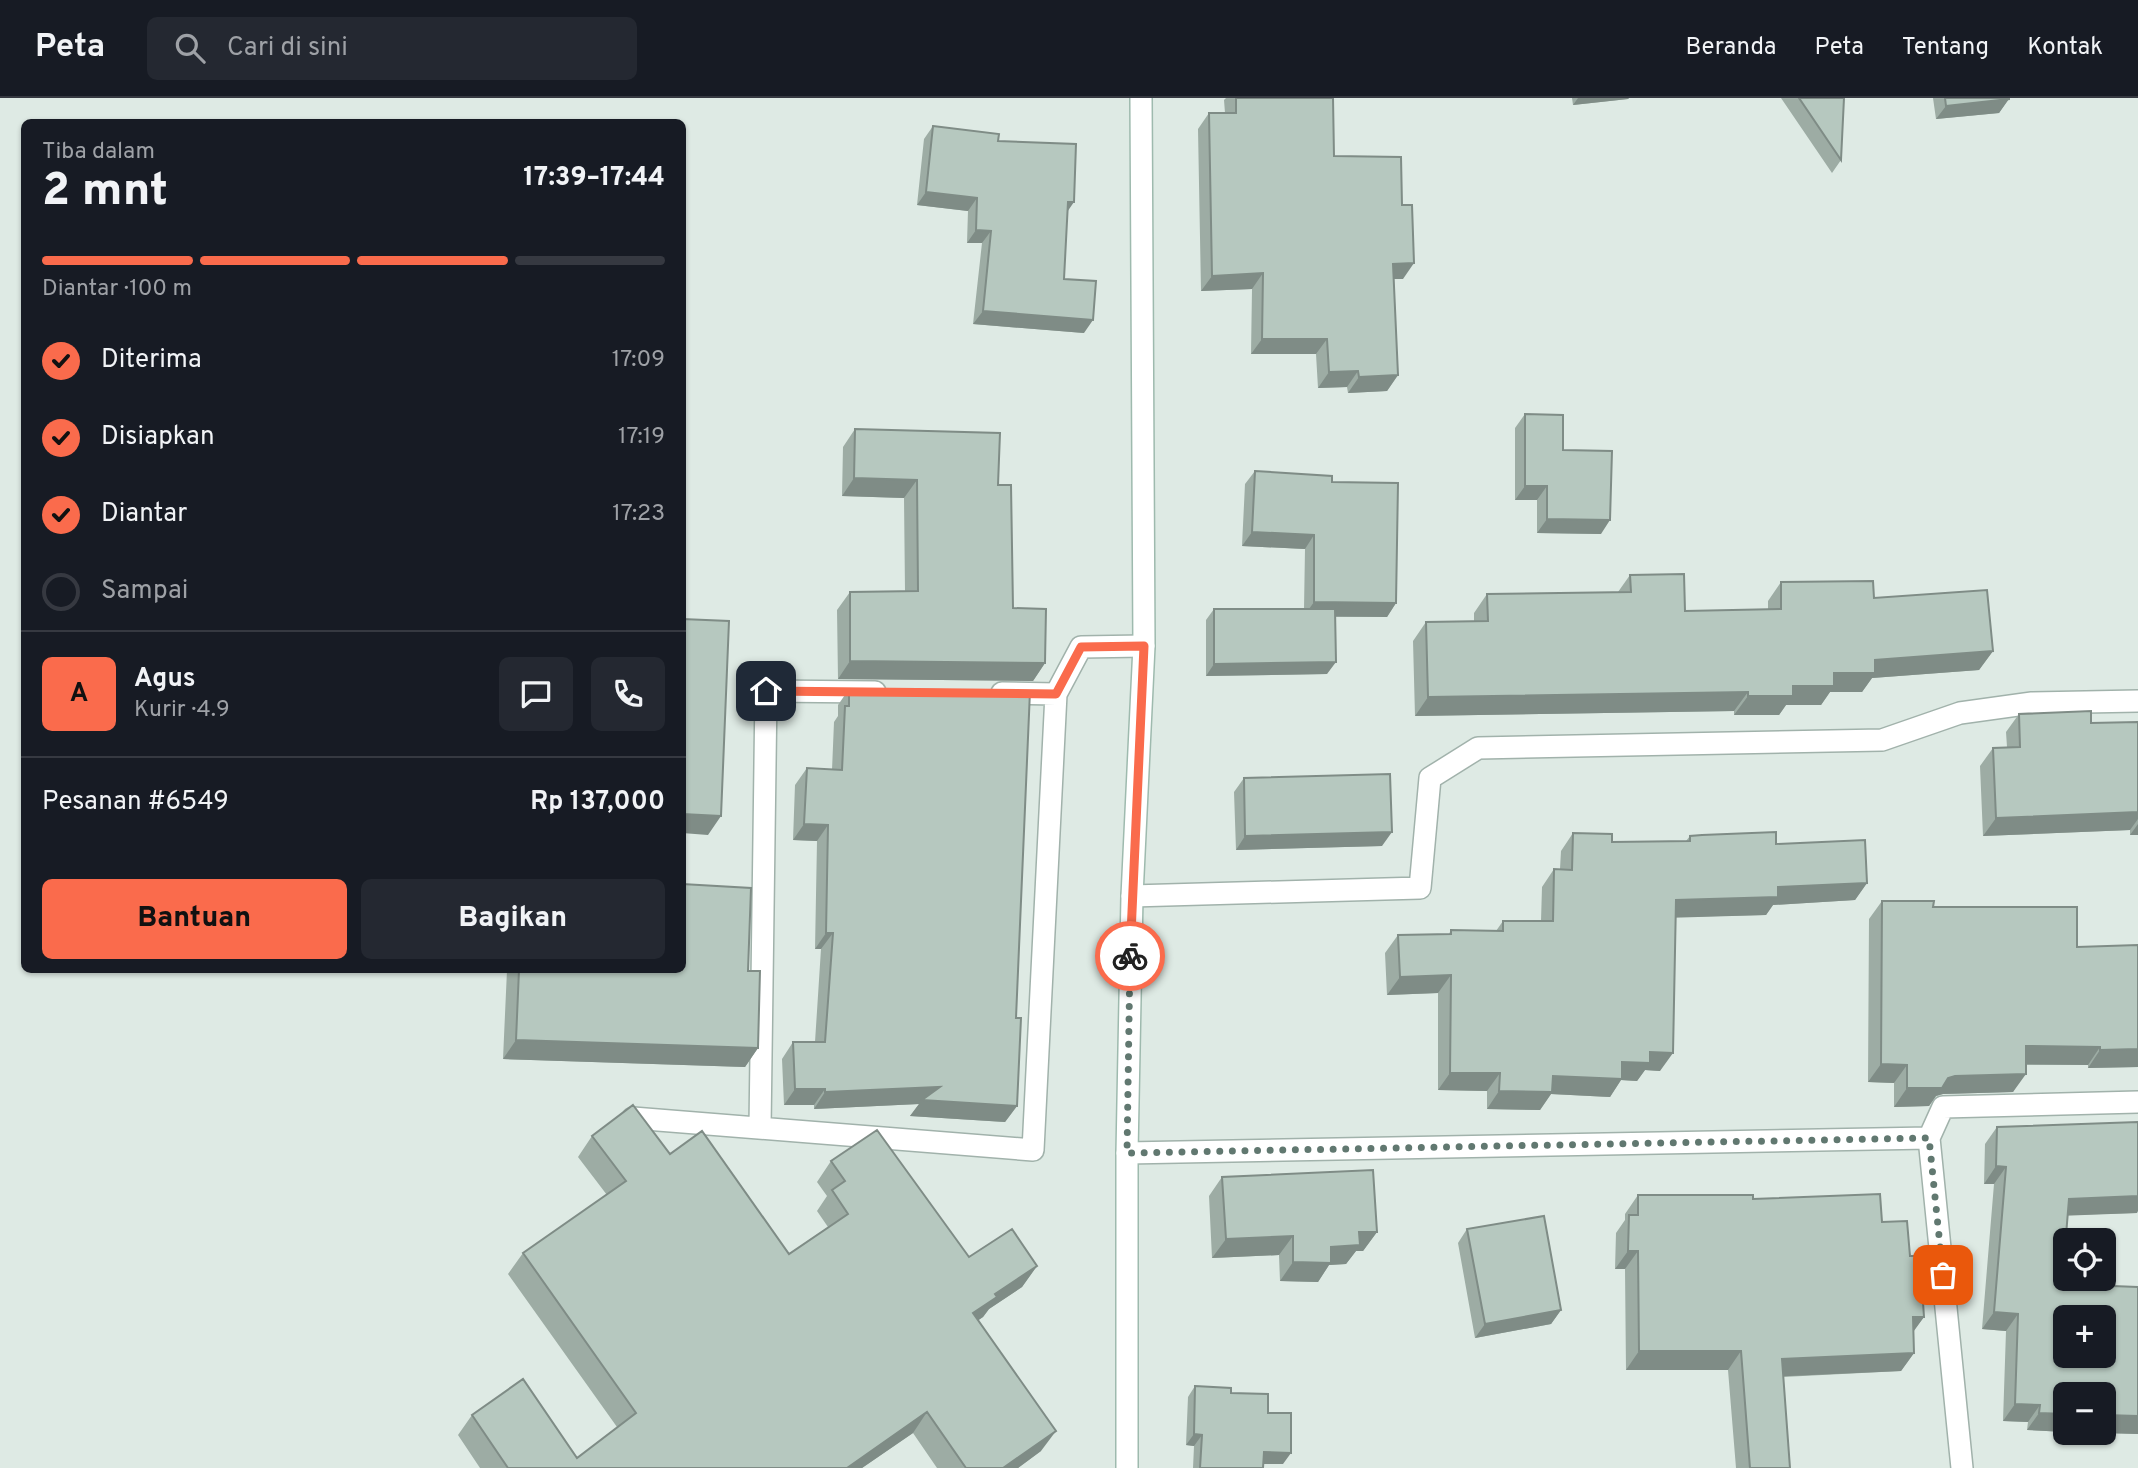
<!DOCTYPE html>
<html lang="id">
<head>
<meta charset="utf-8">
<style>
	body { margin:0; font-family:Overpass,sans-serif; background:#242831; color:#f1f3f6; height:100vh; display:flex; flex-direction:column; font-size:26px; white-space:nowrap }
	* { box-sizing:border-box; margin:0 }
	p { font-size:23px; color:#9ea1a6 }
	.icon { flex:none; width:38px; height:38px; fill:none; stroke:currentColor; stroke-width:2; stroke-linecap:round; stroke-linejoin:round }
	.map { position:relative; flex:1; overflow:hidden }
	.panel { position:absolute; left:21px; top:21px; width:665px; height:854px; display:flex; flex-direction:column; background:#171b24; border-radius:10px; box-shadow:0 2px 5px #0004 }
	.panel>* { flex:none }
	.controls { position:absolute; left:2053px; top:1130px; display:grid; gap:14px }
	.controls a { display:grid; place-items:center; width:63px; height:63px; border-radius:10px; background:#171b24; box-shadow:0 2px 5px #0004; font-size:35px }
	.pin { position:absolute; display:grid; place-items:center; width:60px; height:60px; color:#fff; margin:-30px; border-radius:14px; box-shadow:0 4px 10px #0006 }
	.courier { position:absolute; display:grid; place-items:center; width:70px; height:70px; margin:-35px; border:5px solid #fa6b4c; border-radius:50%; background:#fff; color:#222; box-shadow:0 2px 9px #0007 }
	.summary em { font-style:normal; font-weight:800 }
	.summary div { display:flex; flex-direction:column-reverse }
	.summary { display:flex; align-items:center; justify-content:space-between; height:119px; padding:0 21px }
	h1 { font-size:46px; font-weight:800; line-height:52px }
	.bar { display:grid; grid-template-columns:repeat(4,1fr); gap:10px 7px; align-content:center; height:84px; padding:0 21px }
	.bar i { height:9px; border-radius:5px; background:#363941 }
	.bar .on { background:#fa6b4c }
	.bar p { grid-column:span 4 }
	.line { display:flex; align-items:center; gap:18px; padding:0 21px; border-top:2px solid #363941 }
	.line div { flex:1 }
	.round { display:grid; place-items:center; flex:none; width:74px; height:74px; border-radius:10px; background:#242831 }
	ol { padding:0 21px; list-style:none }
	li { display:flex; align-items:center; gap:21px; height:77px }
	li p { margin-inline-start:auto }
	li .icon { padding:7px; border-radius:50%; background:#fa6b4c; color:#111; stroke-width:4 }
	li:last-child { color:#9ea1a6 }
	li i { width:38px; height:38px; border:4px solid #363941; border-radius:50% }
	.primary-button { display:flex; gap:14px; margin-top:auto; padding:14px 21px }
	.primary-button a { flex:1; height:80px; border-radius:10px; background:#fa6b4c; color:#111; font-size:28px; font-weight:800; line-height:80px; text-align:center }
	.primary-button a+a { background:#242831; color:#f1f3f6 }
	header { display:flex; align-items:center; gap:42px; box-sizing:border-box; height:98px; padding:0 35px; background:#171b24; border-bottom:2px solid #363941 }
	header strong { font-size:33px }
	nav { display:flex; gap:38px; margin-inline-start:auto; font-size:24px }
	.search { width:490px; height:63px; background:#242831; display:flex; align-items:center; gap:18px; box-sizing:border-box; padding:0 24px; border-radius:10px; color:#9ea1a6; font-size:26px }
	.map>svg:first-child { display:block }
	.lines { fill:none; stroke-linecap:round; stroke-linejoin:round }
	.street-casing { stroke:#a1b2ab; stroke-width:24 }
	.secondary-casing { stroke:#9ebaae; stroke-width:24 }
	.street { stroke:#fff; stroke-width:21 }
	.secondary { stroke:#fff; stroke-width:21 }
	.wall { fill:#9daca4 }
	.shaded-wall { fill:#7f8c86 }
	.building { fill:#b6c8bf; stroke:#7f8c86; stroke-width:2; fill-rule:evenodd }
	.done { stroke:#617870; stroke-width:7; stroke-dasharray:0 12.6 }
	.route { stroke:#fa6b4c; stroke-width:9 }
</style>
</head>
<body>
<header>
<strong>Peta</strong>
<div class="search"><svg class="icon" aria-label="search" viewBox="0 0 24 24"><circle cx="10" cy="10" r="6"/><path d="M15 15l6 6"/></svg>Cari di sini</div>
<nav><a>Beranda</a><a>Peta</a><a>Tentang</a><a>Kontak</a></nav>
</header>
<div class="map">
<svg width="2138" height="1370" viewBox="0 0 2138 1370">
	<rect width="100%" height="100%" fill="#deeae4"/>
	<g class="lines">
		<g class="street-casing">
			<path id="street" d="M1002 595 1056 596 1081 549 1144 548
				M1132 798 1420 790 1430 680 1478 650 1882 642 1960 615 2032 605 2138 603
				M633 1020 1033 1052 1056 596
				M760 1030 766 593 875 594
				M1127 1055 1929 1040
				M1962 1370 1929 1040 1943 1009 2138 1004"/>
		</g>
		<g class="secondary-casing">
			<path id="secondary" d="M1127 1370V1055L1132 798 1144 548 1141 0"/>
		</g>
		<use href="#street" class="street"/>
		<use href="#secondary" class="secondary"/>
	</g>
	<path class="wall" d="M1226 0H1333L1334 58 1403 181H1394L1398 277 1387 293 1348 295 1347 289 1318 290 1316 256H1251L1252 191 1201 193 1198 31 1209 15H1225L1224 2Z
		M1572 0H1629L1628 1 1573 7Z
		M1781 0H1844L1841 62 1832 75Z
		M1933 0H2009L1999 15 1936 21Z
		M933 28 998 43 1067 113 1064 181 1084 235 973 226 982 145H967L968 113 917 107 924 41Z
		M1525 316 1563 352 1601 436 1537 435V402H1515V330Z
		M855 331 998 387 1013 510 1045 565 1033 583 838 581 837 512 850 494 905 493 904 400 842 398 843 349Z
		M1255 373 1332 384 1396 505 1387 519H1335L1327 576 1206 578V522L1214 511H1304L1305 451 1242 448 1245 386Z
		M1630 477 1685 513 1768 512V503L1781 484 1874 500 1993 553 1979 572 1872 580 1862 594H1830L1821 607H1786L1779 617H1734V613L1415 618 1413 543 1426 524 1474 523V515L1487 496 1618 494Z
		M849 591 1016 920 1017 1008 1005 1024 910 1018 919 1006 814 1011V1007H784L782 961 793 944H815L821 851H815L817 743 793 742 795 687 807 670 832 672 834 624 838 618V607Z
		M2019 616 2091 625 2138 624V737H2130V732L1983 738 1980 668 1993 650 2007 649 2006 634Z
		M1244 680 1382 748 1236 752 1234 694Z
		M1573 735 1612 744 1686 743 1690 738 1776 746 1867 785 1855 802 1773 807 1766 817 1676 819 1660 973 1645 972 1637 983 1621 982 1610 999 1551 996 1540 1012 1487 1011V993L1438 992V895L1387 897 1385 855 1398 837 1449 836 1451 832 1496 833 1503 823H1541L1542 789 1554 771H1560L1561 753Z
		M1882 803 1933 809 2077 849 2138 847V969L2088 970V967H2026L2013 994 1943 996 1936 998 1929 1008 1894 1009V985L1868 984 1869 821Z
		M507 872H682L748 873 758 950 745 969 503 961Z
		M1997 1029 2137 1115 2068 1117 2062 1186 2138 1336 2104 1335V1297H2065V1334L2027 1332 2028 1324 2003 1323 2006 1233 1982 1231 1994 1086H1984L1985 1046Z
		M592 1038 670 1056 789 1156 828 1129 817 1113 827 1098 817 1084 831 1063 969 1159 1037 1168 1022 1189 989 1211 983 1219 978 1222 1041 1353 1018 1370H937L913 1335 862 1370H480L458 1337 472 1317 577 1360 617 1329 508 1176 523 1155 607 1097 578 1059Z
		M1222 1079 1377 1134 1363 1153H1356L1346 1166 1329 1167 1318 1184 1280 1183 1279 1157 1212 1160 1209 1098Z
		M1638 1097 1753 1101 1882 1124 1910 1158 1917 1174 1924 1219 1913 1233 1914 1255 1901 1273 1783 1279 1790 1370H1736L1728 1272H1626L1625 1171H1615L1616 1135 1625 1122V1116Z
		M1467 1131 1561 1212 1551 1226 1475 1240 1458 1145Z
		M1195 1288 1231 1295 1268 1315 1283 1366H1263V1370H1193L1194 1348 1186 1347 1188 1299Z"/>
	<path class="shaded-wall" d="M1578 0H1629L1628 1 1573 7Z
		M2009 1 1999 15 1936 21 1946 8Z
		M926 94 977 100 968 113 917 107Z
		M1068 104H1074L1065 117Z
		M976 132 991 133 982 145H967Z
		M1414 165 1403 181H1382L1393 166Z
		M1263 175 1252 191 1201 193 1212 178Z
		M983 213 1093 222 1084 235 973 226Z
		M1262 241H1327L1316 256H1251Z
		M1358 273 1347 289 1318 290 1329 274Z
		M1398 277 1387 293 1348 295 1359 279Z
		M854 380 917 382 904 400 842 398Z
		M1525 388H1547L1537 402H1515Z
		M1547 421 1610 422 1601 436 1537 435Z
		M1252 434 1314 437 1305 451 1242 448Z
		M1314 504 1396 505 1387 519 1304 518Z
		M1993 553 1979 572 1872 580 1862 594H1830L1821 607H1786L1779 617H1734L1748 598 1793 588 1875 562Z
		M850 563 1045 565 1033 583 838 581Z
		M1336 564 1327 576 1206 578 1214 566Z
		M1748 594 1734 613 1415 618 1428 599Z
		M2138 714V721L2130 732 1983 738 1996 720Z
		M682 716 721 718 708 737 682 735Z
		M804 726 828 727 817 743 793 742Z
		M2138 726V737H2130Z
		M1392 734 1382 748 1236 752 1245 738Z
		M1867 785 1855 802 1773 807 1766 817 1664 820 1676 802 1778 789Z
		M826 835H833L821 851H815Z
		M1451 877 1438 895 1387 897 1400 879Z
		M516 942 758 950 745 969 503 961Z
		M2026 948 2100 949 2088 967 2013 966Z
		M2138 951V969L2088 970 2100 952Z
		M1650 954 1673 955 1660 973 1645 972 1637 983 1621 982 1610 999 1551 996 1540 1012 1487 1011 1499 993 1553 978 1622 964Z
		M1881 966 1907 967 1894 985 1868 984Z
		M1450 975H1500L1487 993 1438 992Z
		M2026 976 2013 994 1943 996 1936 998 1929 1008 1894 1009 1907 990 1955 978Z
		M940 989 1017 1008 1005 1024 910 1018 919 1006 814 1011 825 994Z
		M795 991H825L814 1007H784Z
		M1996 1068 2006 1069 1994 1086H1984Z
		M2138 1098V1113L2137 1115 2058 1118 2069 1101Z
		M1359 1134H1377L1363 1153H1356L1346 1166 1329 1167 1318 1184 1280 1183 1293 1164 1331 1149Z
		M1293 1138 1279 1157 1212 1160 1226 1141Z
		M1628 1153H1638L1625 1171H1615Z
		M1037 1168 1022 1189 989 1211 983 1219 959 1236 973 1215 995 1196Z
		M1561 1212 1551 1226 1475 1240 1485 1226Z
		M1994 1214 2018 1216 2006 1233 1982 1231Z
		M1913 1219H1924L1911 1237Z
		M1639 1253H1741L1728 1272H1626Z
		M1914 1255 1901 1273 1769 1279 1782 1261Z
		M2015 1306 2040 1307 2028 1324 2003 1323Z
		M927 1314 913 1335 862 1370H847Z
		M2039 1315 2065 1316V1334L2027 1332Z
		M2104 1317 2138 1318V1336L2104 1335Z
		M1056 1333 1041 1353 1018 1370H1003Z
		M1194 1336 1202 1337 1194 1348 1186 1347Z
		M1264 1354 1291 1355 1283 1366H1256Z"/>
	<path class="building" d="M1236 0H1333L1334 58 1401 59 1402 107H1412L1414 165 1393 166 1398 277 1359 279 1358 273 1329 274 1327 241H1262L1263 175 1212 178 1209 15H1236Z
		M1799 0H1844L1841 62Z
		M1945 0H2009V1L1946 8Z
		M933 28 999 36 998 43 1076 46 1074 104H1068L1064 181 1096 183 1093 222 983 213 991 133 976 132 977 100 926 94Z
		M1525 316 1563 317V352L1612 353 1610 422 1547 421V388H1525Z
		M855 331 1000 335 998 387H1011L1013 510 1046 511 1045 565 850 563V494L918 493 917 382 854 380Z
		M1255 373 1332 378V384L1398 385 1396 505 1314 504V437L1252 434Z
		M1684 476 1685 513 1781 511V484L1873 483 1874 500 1987 492 1993 553 1875 562V575H1834V588H1793V598H1748V594L1428 599 1426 524 1488 523 1487 496 1631 494 1630 477Z
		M1214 511H1335L1336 564 1214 566Z
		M682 521 729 523 721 718 682 716Z
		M849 591 1030 593 1016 920H1021L1017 1008 922 1002 940 989 825 994V991H795L793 944H825L833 835H826L828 727 804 726 807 670 842 672 845 608H849Z
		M2091 613V625L2138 624V714L1996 720 1993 650 2020 649 2019 616Z
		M1390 676 1392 734 1245 738 1244 680Z
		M1776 734V746L1865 742 1867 785 1778 789V799L1676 802 1673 955 1650 954V965L1622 964V981L1553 978 1552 994 1499 993 1500 975H1450L1451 877 1400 879 1398 837 1451 836V832L1503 833V823H1553L1554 771 1572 772 1573 735 1612 736V744L1690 743V738L1702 737Z
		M682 786 751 790 748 873H760L758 950 516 942 519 872H682Z
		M1882 803H1934L1933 809H2077V849L2138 847V951L2100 952V949L2026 948V976L1955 978 1948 980 1942 990H1907V967L1881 966Z
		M633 1007 670 1056 702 1033 789 1156 848 1116 832 1092 845 1083 831 1063 877 1032 969 1159 1012 1131 1037 1168 995 1196 997 1199 973 1215 1056 1333 1003 1370H966L927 1314 847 1370H508L472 1317 523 1281 577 1360 636 1315 523 1155 626 1083 592 1038Z
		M2138 1024V1098L2069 1101 2062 1186 2138 1189V1318L2104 1317V1297H2065V1316L2039 1315 2040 1307 2015 1306 2018 1216 1994 1214 2006 1069 1996 1068 1997 1029ZM2065 1220H2104V1258H2065Z
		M1373 1072 1377 1134H1359L1360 1147 1331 1149V1165L1293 1164V1138L1226 1141 1222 1079Z
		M1880 1096 1882 1124 1907 1123 1910 1158H1917V1174H1921L1924 1219H1913L1914 1255 1782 1261 1790 1370H1750L1741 1253H1639L1638 1153H1628L1629 1117H1638V1097H1753V1101Z
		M1544 1118 1561 1212 1485 1226 1467 1131Z
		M1195 1288 1231 1290V1295L1268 1296V1315H1291V1355L1264 1354 1263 1370H1200L1202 1337 1194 1336Z"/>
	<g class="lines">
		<path class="done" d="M1130 858 1127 1055 1929 1040 1943 1177"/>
		<path class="route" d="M766 593 1056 596 1081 549 1144 548 1130 858"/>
	</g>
</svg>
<div class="controls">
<a><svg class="icon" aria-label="locate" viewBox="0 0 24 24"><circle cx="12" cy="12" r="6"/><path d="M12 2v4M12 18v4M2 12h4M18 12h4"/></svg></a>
<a>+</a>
<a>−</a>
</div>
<div class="pin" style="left:1943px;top:1177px;background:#ea580c"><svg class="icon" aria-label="bag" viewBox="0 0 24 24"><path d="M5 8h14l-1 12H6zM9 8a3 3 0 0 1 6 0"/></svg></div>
<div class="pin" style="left:766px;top:593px;background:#1f2937"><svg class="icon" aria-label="home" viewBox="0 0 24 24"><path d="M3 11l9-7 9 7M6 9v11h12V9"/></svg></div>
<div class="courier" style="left:1130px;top:858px"><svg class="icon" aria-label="bike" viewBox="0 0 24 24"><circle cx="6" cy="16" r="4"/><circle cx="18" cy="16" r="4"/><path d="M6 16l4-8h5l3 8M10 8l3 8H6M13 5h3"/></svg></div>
<section class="panel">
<div class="summary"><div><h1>2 mnt</h1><p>Tiba dalam</p></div><em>17:39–17:44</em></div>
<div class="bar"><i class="on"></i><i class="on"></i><i class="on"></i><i></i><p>Diantar · 100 m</p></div>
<ol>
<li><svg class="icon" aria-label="check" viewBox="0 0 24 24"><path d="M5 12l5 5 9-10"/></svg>Diterima<p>17:09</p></li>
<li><svg class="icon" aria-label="check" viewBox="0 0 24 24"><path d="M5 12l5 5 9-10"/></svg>Disiapkan<p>17:19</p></li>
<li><svg class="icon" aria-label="check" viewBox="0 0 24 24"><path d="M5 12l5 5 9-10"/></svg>Diantar<p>17:23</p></li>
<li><i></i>Sampai</li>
</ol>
<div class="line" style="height:126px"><b class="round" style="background:#fa6b4c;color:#111">A</b><div><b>Agus</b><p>Kurir · 4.9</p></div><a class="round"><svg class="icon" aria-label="chat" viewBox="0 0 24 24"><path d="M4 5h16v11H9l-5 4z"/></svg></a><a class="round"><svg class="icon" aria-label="phone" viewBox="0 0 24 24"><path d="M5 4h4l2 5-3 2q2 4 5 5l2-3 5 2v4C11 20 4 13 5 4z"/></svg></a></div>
<div class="line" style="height:91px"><div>Pesanan #6549</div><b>Rp 137,000</b></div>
<div class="primary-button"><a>Bantuan</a><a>Bagikan</a></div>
</section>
</div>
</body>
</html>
